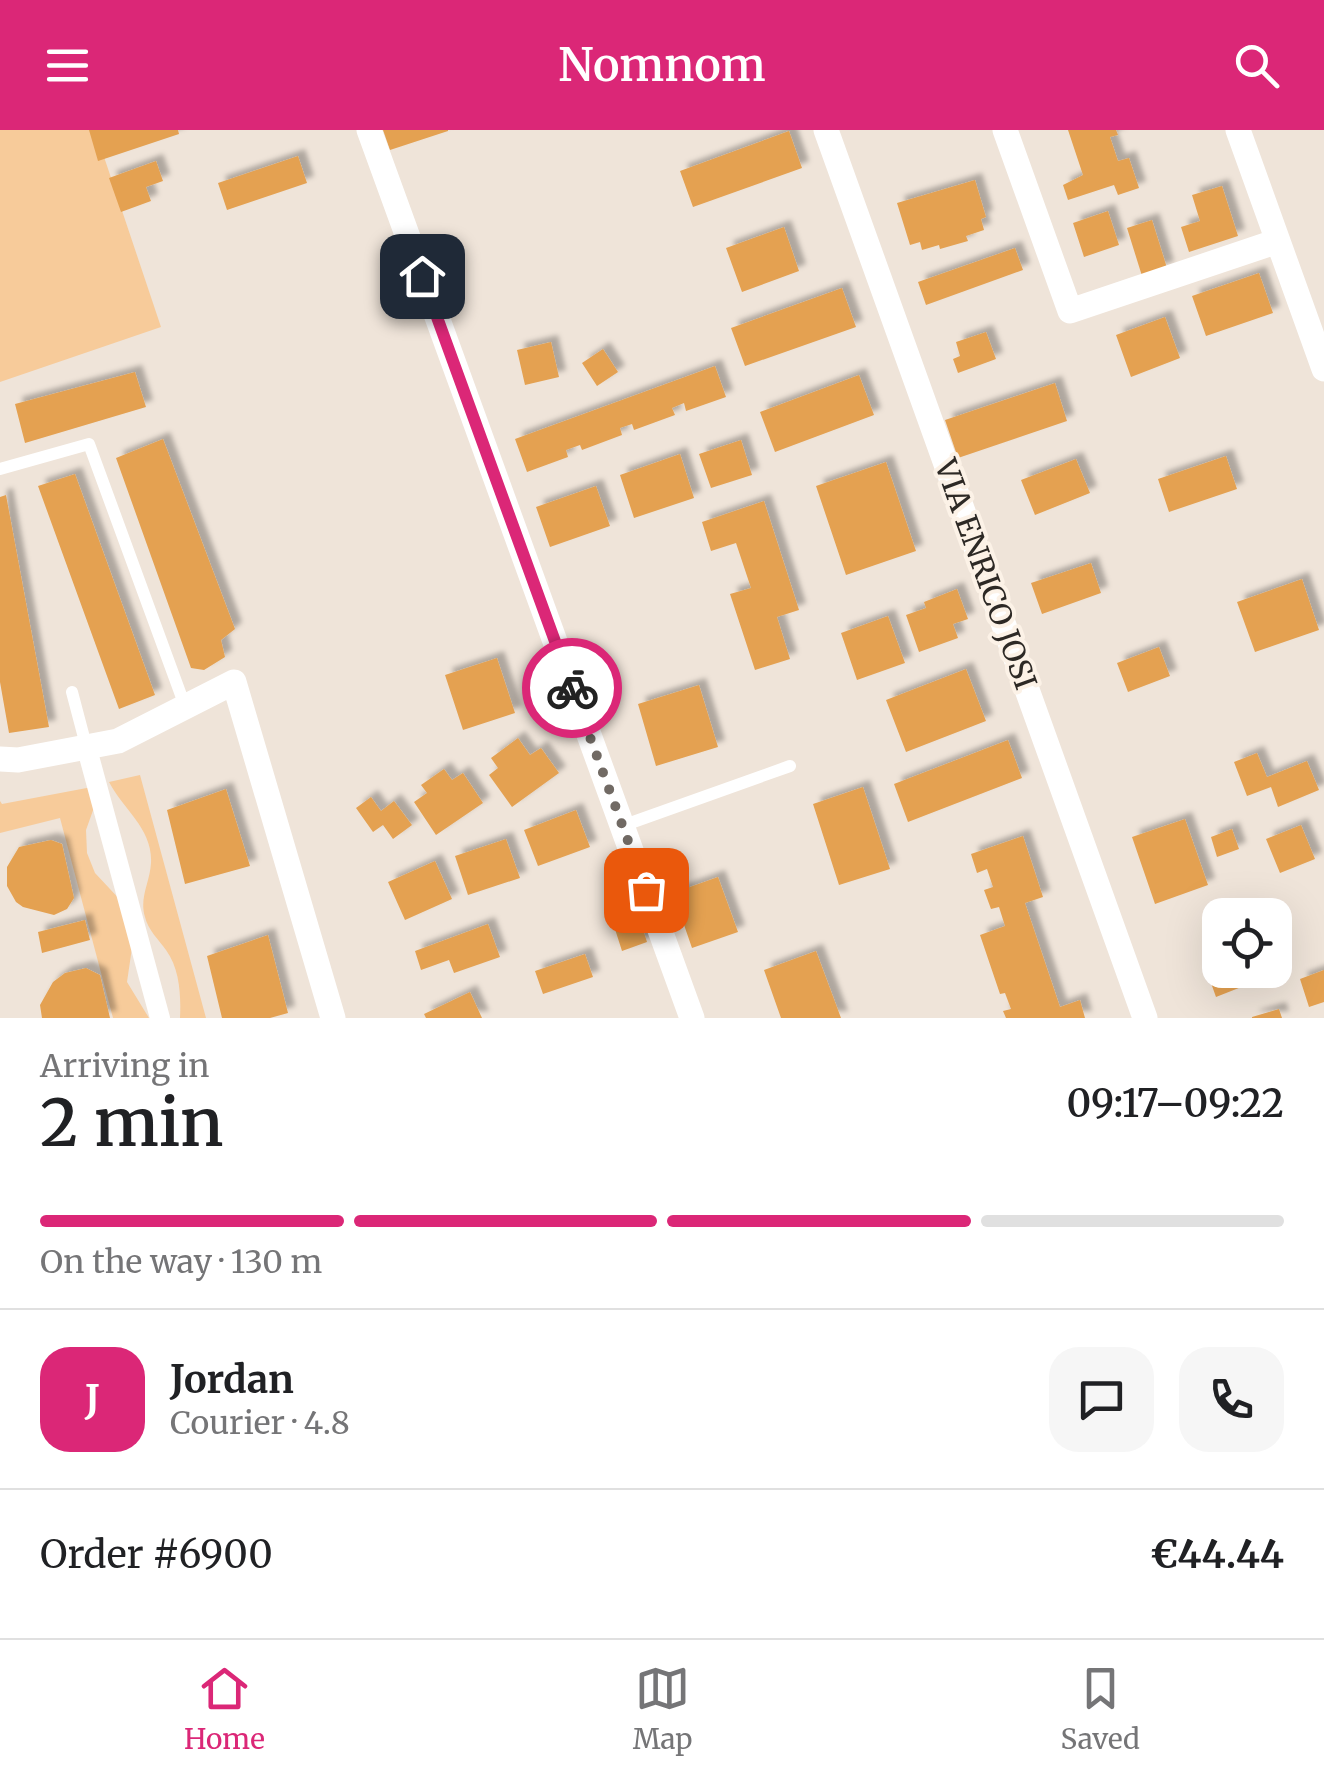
<!DOCTYPE html>
<html lang="en">
<head>
<meta charset="utf-8">
<style>
	body { margin:0; font-family:Merriweather,serif; background:#f6f6f6; color:#202124; height:100vh; display:flex; flex-direction:column; font-size:38px; white-space:nowrap }
	* { box-sizing:border-box; margin:0 }
	p { font-size:32px; color:#757577 }
	.icon { flex:none; width:55px; height:55px; fill:none; stroke:currentColor; stroke-width:2; stroke-linecap:round; stroke-linejoin:round }
	.map { position:relative; height:888px; overflow:hidden }
	.panel { display:flex; flex-direction:column; background:#fff; flex:1 }
	.panel>* { flex:none }
	.tools { position:absolute; left:1202px; top:768px; display:grid; gap:20px }
	.tools a { display:grid; place-items:center; width:90px; height:90px; border-radius:20px; background:#fff; box-shadow:0 10px 40px #0002; font-size:50px }
	.pin { position:absolute; display:grid; place-items:center; width:85px; height:85px; color:#fff; margin:-42px; border-radius:20px; box-shadow:0 5px 15px #0006 }
	.courier { position:absolute; display:grid; place-items:center; width:100px; height:100px; margin:-50px; border:8px solid #db2777; border-radius:50%; background:#fff; color:#222; box-shadow:0 2px 12px #0007 }
	.summary em { font-style:normal; font-weight:600 }
	.summary div { display:flex; flex-direction:column-reverse }
	.summary { display:flex; align-items:center; justify-content:space-between; height:170px; padding:0 40px }
	h1 { font-size:65px; font-weight:600; line-height:75px }
	.bar { display:grid; grid-template-columns:repeat(4,1fr); gap:15px 10px; align-content:center; height:120px; padding:0 40px }
	.bar i { height:12px; border-radius:8px; background:#e0e0e0 }
	.bar .active { background:#db2777 }
	.bar p { grid-column:span 4 }
	.line { display:flex; align-items:center; gap:25px; padding:0 40px; border-top:2px solid #e0e0e0 }
	.line div { flex:1 }
	.round { display:grid; place-items:center; flex:none; width:105px; height:105px; border-radius:30px; background:#f6f6f6 }
	header { display:flex; justify-content:space-between; align-items:center; height:130px; padding:0 40px; background:#db2777; color:#fff; font-size:45px; font-weight:600 }
	.tabs { display:flex; justify-content:space-around; align-items:center; height:140px; border-top:2px solid #e0e0e0; background:#fff; font-size:28px; color:#757577 }
	.tabs a { display:grid; justify-items:center; gap:5px }
	.tabs .active { color:#db2777 }
	.map>svg:first-child { display:block }
	.green { fill:#f7cb9a }
	.building { fill:#e4a151; filter:url(#shadow) }
	.lines { fill:none; stroke-linecap:round; stroke-linejoin:round }
	.service { stroke:#fff; stroke-width:12 }
	.pedestrian { stroke:#fff; stroke-width:20 }
	.minor { stroke:#fff; stroke-width:25 }
	.done { stroke:#716a64; stroke-width:10; stroke-dasharray:0 18 }
	.route { stroke:#db2777; stroke-width:12 }
	.labels { text-anchor:middle; dominant-baseline:central; stroke-width:8; stroke-linejoin:round; paint-order:stroke }
	.street-label { font-size:30px; fill:#2d2925; stroke:#fcf2e7 }
</style>
</head>
<body>
<header><svg class="icon" aria-label="menu" viewBox="0 0 24 24"><path d="M4 6h16M4 12h16M4 18h16"/></svg>Nomnom<svg class="icon" aria-label="search" viewBox="0 0 24 24"><circle cx="10" cy="10" r="6"/><path d="M15 15l6 6"/></svg></header>
<div class="map">
<svg width="1324" height="888" viewBox="0 0 1324 888">
	<defs>
		<filter id="shadow"><feDropShadow dx="7" dy="-7" stdDeviation="2.5" flood-color="#0004"/></filter>
	</defs>
	<rect width="100%" height="100%" fill="#efe4d9"/>
	<path class="green" d="M0 0H95L161 197 0 252Z
		M140 645 206 888H180C181 866 180 839 166 820 159 810 148 800 145 787 139 768 150 752 151 733 153 699 123 679 109 652Z
		M92 657 96 672 86 700 87 723 95 743 124 774 133 811 127 852 149 888H113L60 688 0 703V671L2 674Z"/>
	<path class="building" d="M89 0H178L179 4 98 31Z
		M383 0H448V1L390 20Z
		M1068 0H1116L1118 5 1110 7 1118 31 1129 28 1139 58 1118 65 1114 55 1068 70 1063 55 1083 45Z
		M789 1 802 38 693 77 680 41Z
		M298 26 307 53 227 80 218 53Z
		M156 31 163 51 146 57 151 71 121 82 109 48Z
		M975 50 986 87 981 89 984 100 966 106 968 111 940 119 939 115 922 120 920 112 910 115 897 73Z
		M1222 56 1238 106 1189 122 1181 97 1200 91 1192 65Z
		M1108 81 1119 115 1084 127 1073 93Z
		M1152 90 1167 138 1142 146 1127 98Z
		M784 97 799 141 742 162 726 118Z
		M1015 118 1023 140 926 175 918 152Z
		M1259 143 1273 183 1206 206 1192 166Z
		M842 158 856 197 745 236 731 198Z
		M1165 187 1180 228 1131 247 1116 205Z
		M986 202 996 229 958 243 953 229 960 226 956 212Z
		M551 212 559 247 525 255 517 220Z
		M603 219 618 242 597 256 582 233Z
		M715 236 726 267 686 281 684 273 672 278 675 285 634 300 632 294 620 298 622 305 582 320 580 315 566 320 568 327 527 342 515 309Z
		M135 242 146 277 25 313 15 274Z
		M859 245 874 285 775 322 760 282Z
		M1055 253 1067 291 958 328 945 290Z
		M163 309 235 499 221 510 225 527 204 540 191 538 116 328Z
		M741 310 752 345 711 358 699 324Z
		M680 324 694 368 634 388 620 345Z
		M1226 326 1237 359 1169 382 1158 349Z
		M1076 329 1090 363 1035 385 1021 350Z
		M886 332 916 421 846 445 816 356Z
		M75 344 155 565 119 579 38 356Z
		M596 356 610 396 550 417 536 377Z
		M6 365 49 597 9 603 0 552V367Z
		M764 371 799 480 777 487 790 529 755 540 730 464 751 458 736 413 711 421 702 392Z
		M1091 433 1101 463 1042 484 1031 453Z
		M1302 449 1319 500 1255 522 1237 472Z
		M957 459 968 489 953 494 958 508 919 522 906 485 926 478 924 472Z
		M888 486 905 533 857 550 841 503Z
		M1159 517 1170 546 1128 562 1117 533Z
		M497 528 515 583 463 600 445 545Z
		M966 539 986 591 906 622 886 570Z
		M699 555 718 617 656 636 638 574Z
		M518 608 530 625 541 618 559 643 512 677 489 645 498 638 491 628Z
		M1008 610 1022 648 908 692 894 654Z
		M1257 623 1267 647 1307 631 1319 660 1278 677 1271 657 1247 666 1234 632Z
		M444 639 452 650 463 643 483 673 436 705 414 672 427 663 421 655Z
		M863 657 890 739 839 755 813 674Z
		M226 659 250 736 185 754 167 680Z
		M371 667 381 681 394 671 412 695 393 709 383 695 373 702 356 678Z
		M576 680 590 717 538 736 524 700Z
		M1185 689 1208 755 1155 774 1132 707Z
		M1301 695 1315 729 1280 743 1266 709Z
		M1232 699 1239 719 1217 727 1211 707Z
		M1023 706 1043 767 1025 773 1060 877 1080 870 1085 888H1006L1003 881 1011 879 1005 863 1000 864 980 805 1005 796 999 777 991 779 984 760 993 757 987 739 977 743 971 724Z
		M506 709 520 748 468 765 455 726Z
		M51 710 62 714 74 768 67 779 54 785 23 777 16 772 7 756V737L19 717Z
		M435 731 452 769 405 790 388 752Z
		M718 747 738 802 692 818 673 763Z
		M639 787 647 812 622 821 614 796Z
		M85 790 90 810 42 823 38 802Z
		M488 794 500 827 454 843 449 830 421 840 415 821Z
		M268 805 288 883 270 888H222L207 826Z
		M816 821 841 888H781L764 840Z
		M585 824 593 847 543 864 535 841Z
		M1220 833V840H1255L1259 850 1216 867 1206 839Z
		M86 838 100 845 110 888H42L40 875 53 852 65 843Z
		M1324 840V872L1309 877 1300 849Z
		M470 862 482 888H426L424 884Z
		M1279 879 1282 888H1252V887Z"/>
	<g class="lines">
		<path class="service" d="M0 339 89 314 185 576
			M72 562 87 619
			M622 696 790 636"/>
		<path class="pedestrian" d="M87 619 160 888"/>
		<path class="minor" d="M369 0 692 888
			M826 0 1145 888
			M1005 0 1070 181 1278 111
			M1238 0 1324 239
			M0 629 18 630 118 611 234 552 333 888"/>
	</g>
	<g class="lines">
		<path class="done" d="M572 558 646 760"/>
		<path class="route" d="M422 146 572 558"/>
	</g>
	<g class="labels">
		<g class="street-label">
			<text transform="translate(986 444) rotate(70)">VIA ENRICO JOSI</text>
		</g>
	</g>
</svg>
<div class="tools">
<a><svg class="icon" aria-label="locate" viewBox="0 0 24 24"><circle cx="12" cy="12" r="6"/><path d="M12 2v4M12 18v4M2 12h4M18 12h4"/></svg></a>
</div>
<div class="pin" style="left:646px;top:760px;background:#ea580c"><svg class="icon" aria-label="bag" viewBox="0 0 24 24"><path d="M5 8h14l-1 12H6zM9 8a3 3 0 0 1 6 0"/></svg></div>
<div class="pin" style="left:422px;top:146px;background:#1f2937"><svg class="icon" aria-label="home" viewBox="0 0 24 24"><path d="M3 11l9-7 9 7M6 9v11h12V9"/></svg></div>
<div class="courier" style="left:572px;top:558px"><svg class="icon" aria-label="bike" viewBox="0 0 24 24"><circle cx="6" cy="16" r="4"/><circle cx="18" cy="16" r="4"/><path d="M6 16l4-8h5l3 8M10 8l3 8H6M13 5h3"/></svg></div>
</div>
<section class="panel">
<div class="summary"><div><h1>2 min</h1><p>Arriving in</p></div><em>09:17–09:22</em></div>
<div class="bar"><i class="active"></i><i class="active"></i><i class="active"></i><i></i><p>On the way · 130 m</p></div>
<div class="line" style="height:180px"><b class="round" style="background:#db2777;color:#fff">J</b><div><b>Jordan</b><p>Courier · 4.8</p></div><a class="round"><svg class="icon" aria-label="chat" viewBox="0 0 24 24"><path d="M4 5h16v11H9l-5 4z"/></svg></a><a class="round"><svg class="icon" aria-label="phone" viewBox="0 0 24 24"><path d="M5 4h4l2 5-3 2q2 4 5 5l2-3 5 2v4C11 20 4 13 5 4z"/></svg></a></div>
<div class="line" style="height:130px"><div>Order #6900</div><b>€44.44</b></div>
</section>
<nav class="tabs">
<a class="active"><svg class="icon" aria-label="home" viewBox="0 0 24 24"><path d="M3 11l9-7 9 7M6 9v11h12V9"/></svg>Home</a>
<a><svg class="icon" aria-label="map" viewBox="0 0 24 24"><path d="M3 6l6-2 6 2 6-2v14l-6 2-6-2-6 2zM9 4v14M15 6v14"/></svg>Map</a>
<a><svg class="icon" aria-label="saved" viewBox="0 0 24 24"><path d="M7 4h10v16l-5-4-5 4z"/></svg>Saved</a>
</nav>
</body>
</html>
